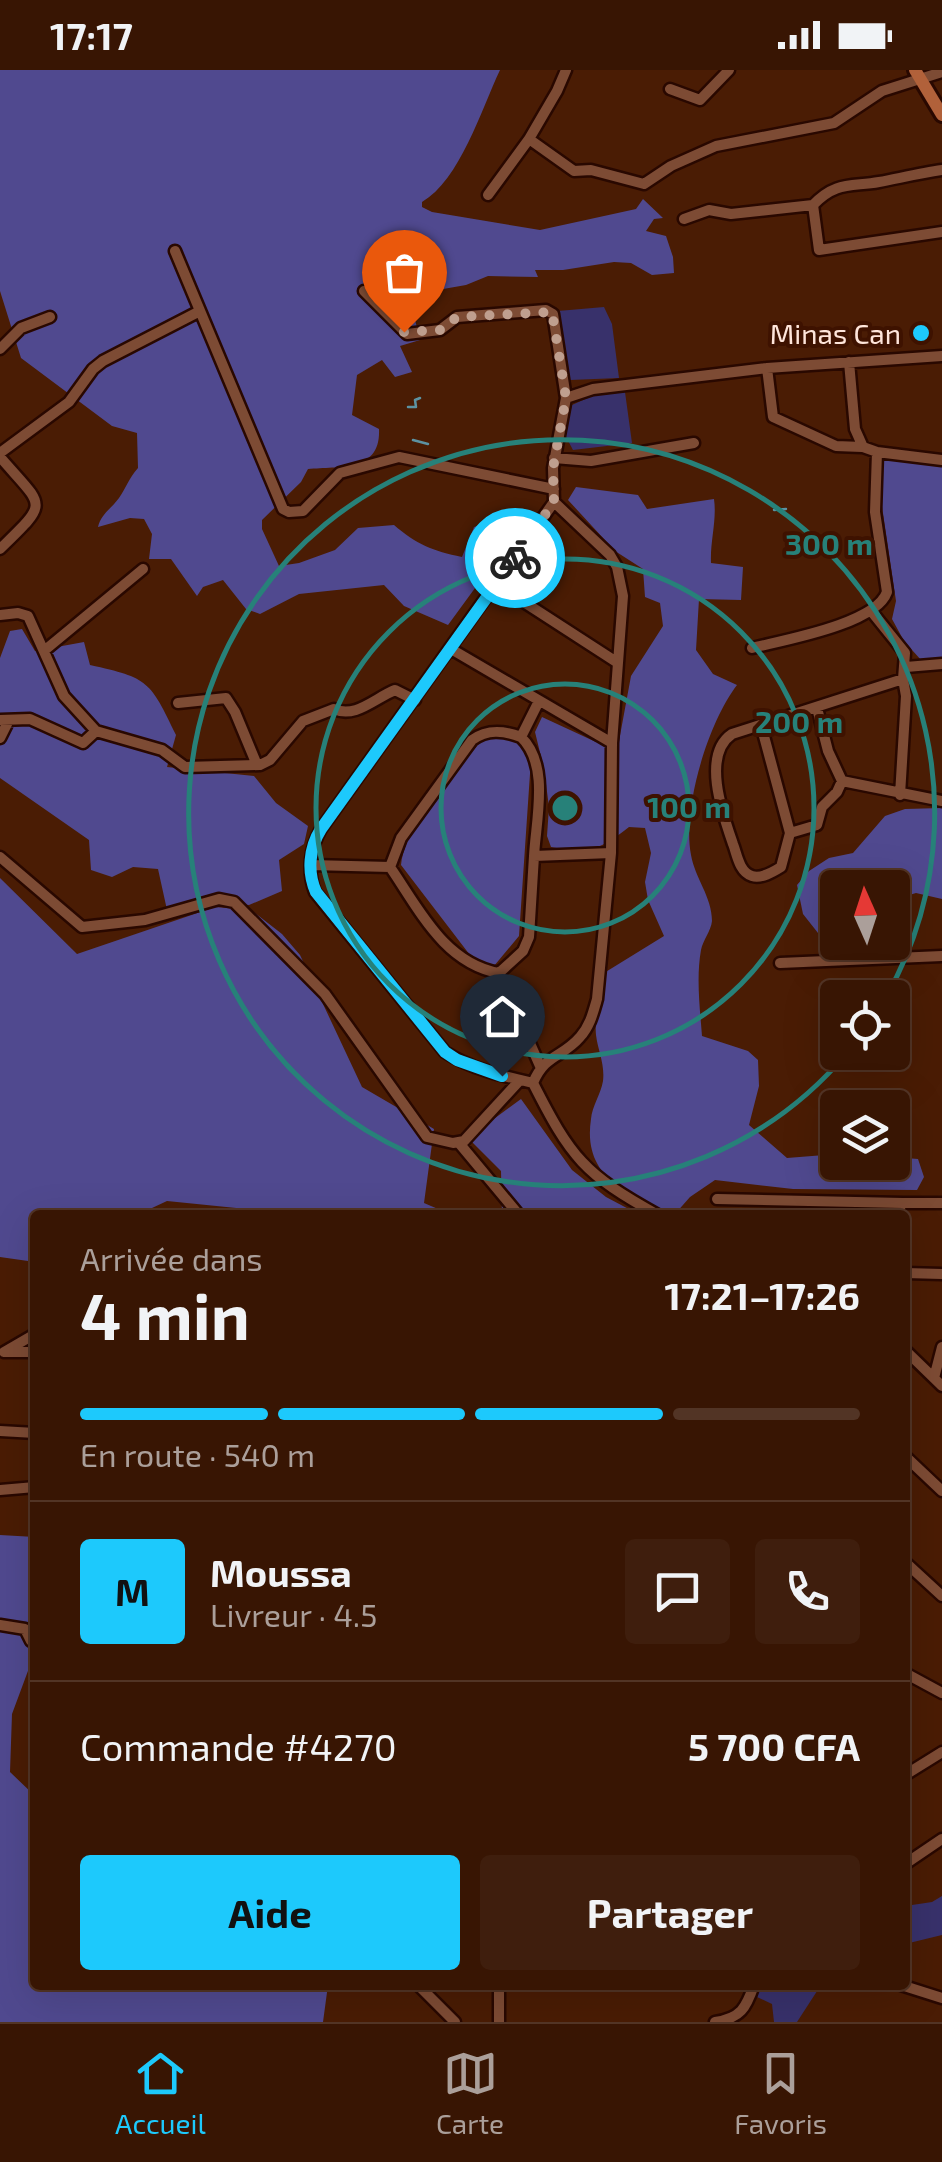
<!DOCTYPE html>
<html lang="fr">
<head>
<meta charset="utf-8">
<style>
	body { margin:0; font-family:"Exo 2",sans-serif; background:#3f1e0d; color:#f1f3f6; height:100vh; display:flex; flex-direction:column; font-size:38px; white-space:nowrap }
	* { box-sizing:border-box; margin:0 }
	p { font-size:32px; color:#ab9f9a }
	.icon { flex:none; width:55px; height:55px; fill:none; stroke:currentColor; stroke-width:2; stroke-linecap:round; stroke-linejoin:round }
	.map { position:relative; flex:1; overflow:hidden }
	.panel { position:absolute; left:30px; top:1140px; width:880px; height:780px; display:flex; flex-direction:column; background:#381503; border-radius:10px; box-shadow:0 10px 40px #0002,0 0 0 2px #523425 }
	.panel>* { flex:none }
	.needle { width:65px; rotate:357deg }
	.tools { position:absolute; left:820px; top:800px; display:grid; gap:20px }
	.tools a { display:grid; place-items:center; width:90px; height:90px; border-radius:10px; background:#381503; box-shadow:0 10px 40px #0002,0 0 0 2px #523425; font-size:50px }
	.pin { position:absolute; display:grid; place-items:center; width:85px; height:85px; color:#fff; margin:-102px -42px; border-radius:50% 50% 50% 0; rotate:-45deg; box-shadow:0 0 10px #0007 }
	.pin .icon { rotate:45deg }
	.courier { position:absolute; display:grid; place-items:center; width:100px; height:100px; margin:-50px; border:8px solid #1dc9fc; border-radius:50%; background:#fff; color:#222; box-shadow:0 2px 12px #0007 }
	.head em { font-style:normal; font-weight:700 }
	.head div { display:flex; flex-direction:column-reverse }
	.head { display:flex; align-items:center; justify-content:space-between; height:170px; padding:0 50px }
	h1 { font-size:65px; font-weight:700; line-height:75px }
	.bar { display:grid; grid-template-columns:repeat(4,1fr); gap:15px 10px; align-content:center; height:120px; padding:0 50px }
	.bar i { height:12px; border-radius:8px; background:#523425 }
	.bar .active { background:#1dc9fc }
	.bar p { grid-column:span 4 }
	.line { display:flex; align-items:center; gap:25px; padding:0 50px; border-top:2px solid #523425 }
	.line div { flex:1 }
	.round { display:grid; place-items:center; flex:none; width:105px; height:105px; border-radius:10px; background:#3f1e0d }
	.cta { display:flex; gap:20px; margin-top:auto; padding:20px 50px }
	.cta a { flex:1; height:115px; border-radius:10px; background:#1dc9fc; color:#111; font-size:40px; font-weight:700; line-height:115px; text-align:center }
	.cta a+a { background:#3f1e0d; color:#f1f3f6 }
	.status { display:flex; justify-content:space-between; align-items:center; height:70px; padding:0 50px; background:#381503; direction:ltr }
	.status svg { height:28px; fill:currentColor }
	.menu { display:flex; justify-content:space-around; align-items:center; height:140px; border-top:2px solid #523425; background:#381503; font-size:28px; color:#ab9f9a }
	.menu a { display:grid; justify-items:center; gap:5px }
	.menu .active { color:#1dc9fc }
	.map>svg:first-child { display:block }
	.green { fill:#38316b }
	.forest { fill:#50498f }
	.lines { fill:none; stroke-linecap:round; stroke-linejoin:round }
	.stream { stroke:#5c92a2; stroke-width:2.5 }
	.minor-casing { stroke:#290800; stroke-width:15 }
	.major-casing { stroke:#290800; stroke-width:18 }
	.minor { stroke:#7d4b34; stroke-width:10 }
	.major { stroke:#b1613a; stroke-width:12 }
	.done { stroke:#bf9f8f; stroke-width:10; stroke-dasharray:0 18 }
	.route { stroke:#1dc9fc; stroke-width:12 }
	.ring { fill:none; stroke:#278179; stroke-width:5 }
	.poi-dot { fill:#1dc9fc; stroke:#3e1200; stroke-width:4 }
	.labels { text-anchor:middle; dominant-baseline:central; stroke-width:8; stroke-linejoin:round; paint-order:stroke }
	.poi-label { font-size:28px; fill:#fee5da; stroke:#3e1200; text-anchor:end }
	.centre { fill:#278179; stroke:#3e1200; stroke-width:5 }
	.ring-label { font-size:30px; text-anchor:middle; font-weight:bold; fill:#278179; stroke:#3e1200; stroke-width:8; stroke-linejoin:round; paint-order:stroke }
</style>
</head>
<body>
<div class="status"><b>17:17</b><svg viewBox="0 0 49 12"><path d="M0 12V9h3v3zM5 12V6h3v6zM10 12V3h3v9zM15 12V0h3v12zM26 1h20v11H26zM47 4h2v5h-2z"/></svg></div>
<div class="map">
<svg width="942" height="1952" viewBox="0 0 942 1952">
	<rect width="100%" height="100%" fill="#4a1c04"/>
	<path class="green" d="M604 237 612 254 619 308 570 310 558 241Z
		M625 322 632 373 573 380 565 365 572 335 592 326Z
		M905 1825 912 1835 932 1832 942 1826V1865L905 1874Z
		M760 1915H821L797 1952H774L772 1934 757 1927Z"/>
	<path class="forest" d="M0 0H500C481 40 460 110 422 132V137L432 142 540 160 636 139 643 129 663 148 654 149 646 161 666 166 673 187 674 203 652 205 631 193 614 192 563 200H535L538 207 488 206 466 215 409 225 420 270 400 276 412 302 395 307 382 290 357 305 352 345 379 359C381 402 340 396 308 399L301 412 262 450V459L279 496 299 493 335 480 358 458 394 455C416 474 433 481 462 487L474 457 494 451 516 462 448 555 404 536 384 515 299 524 260 544 246 539 223 510 203 517 197 526 171 489H149L152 464 144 449 130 448 98 457C101 444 111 439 119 428 126 418 129 408 138 398L137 363 112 356 21 288 0 221Z
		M881 389 942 396V590H921L904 571 892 549 896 531 880 423Z
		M576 417 638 425 647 439 714 429C717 450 710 471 711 493L743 497 741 530 699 529 696 580 713 604 737 615C708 653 682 738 691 785 695 808 712 827 712 851 711 861 703 870 701 880 696 908 700 939 702 966L748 981 758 990 759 1016 749 1055 787 1088 837 1084 838 1092H892L893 1087 918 1089 924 1107 917 1120 793 1119 715 1110 690 1127 675 1144C629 1126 582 1108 591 1049 592 1036 601 1024 603 1011 605 994 598 981 596 965 594 946 602 922 604 903L664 866 648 830 645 812 651 783 645 758 629 757C599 781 589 783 551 777L547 766 549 737 544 699 535 662 542 647 596 672 619 671 631 606 663 556 660 533 645 527 643 499 615 481 568 430Z
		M22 559 35 581 84 572 90 595C149 608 150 611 176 665L167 697 254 706 276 733 308 756 304 774 279 790 282 821 249 835 217 833 169 849 158 799 133 797 112 807 91 800 89 770 0 708V588L10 561Z
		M504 666 522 675 531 689 519 866 494 896 473 889 401 795C405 754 457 699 484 668Z
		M942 738V829L916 823 893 830 892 818H838L837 853 818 863 803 844 797 815 809 801 829 788 853 783 885 746 905 739Z
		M0 808 77 884 215 837 251 840 282 864 300 885 362 1017 434 1059 424 1133 452 1145H350L348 1141 257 1140 167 1131 137 1145H35V1192L0 1187Z
		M521 1029 572 1100 606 1127 640 1145H502L501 1101 468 1068Z
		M0 1465 35 1467V1582L12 1644 10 1702 35 1726V1915H328L323 1952H0Z"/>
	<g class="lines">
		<path class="stream" d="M408 337H416L415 330 420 328
			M413 370 428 374
			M774 440 786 439"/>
		<g class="minor-casing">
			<path id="minor" d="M566 0 557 21 529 69 574 101 591 100 644 114 671 96 716 76 834 53 882 21 942 2
				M670 19 700 30 729 0
				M488 125 529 69
				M813 135 819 180 942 162
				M684 149 709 140 731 144 813 135C836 111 851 117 879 112 900 108 921 103 942 100
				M175 181 283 439 289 442 303 441 340 403 399 387 554 419
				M364 221 407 264 440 260 457 247 546 240 553 244 566 328 553 398 554 432 321 759C310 778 307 801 315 822L445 982C471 999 503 1006 533 1013
				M0 279 21 258 50 247
				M849 292 855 359 863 377 877 382 942 390
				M767 298 773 347 836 376 862 377
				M566 328 593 319 767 298 942 286
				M0 383 69 332 93 299 103 291 200 241
				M0 387C45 439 50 430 0 479
				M554 388 591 391 694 373
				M554 432 610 485 617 497 623 526 612 673 611 783 597 929C593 943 590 956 580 967 562 988 545 984 533 1013 571 1088 584 1104 658 1145
				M496 514 618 593
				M0 545 18 543 28 546 64 626 96 661 162 680 185 697 260 695 270 690 303 651 334 639C355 649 375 628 395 620L415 630
				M752 578C784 570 876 554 887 522L875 442 877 382
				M451 579 612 673
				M45 580 143 499
				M906 597 942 594
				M178 633 226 628 235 642 257 695
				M817 638 828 681 842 711 942 731
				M0 650 30 649 83 673 96 661
				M761 655 790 763 781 797C773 802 761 809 752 806 739 802 737 784 733 774 723 745 701 685 732 664L903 609 905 583 872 542
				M521 667 539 631
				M0 668 8 652
				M900 725 906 626 903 609
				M790 763 817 755 822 737 837 722 842 711
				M534 786C536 749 550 695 521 667 503 660 487 659 472 670L401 768 390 797C419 839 444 893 499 903L523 881 529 867 534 786 611 783
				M0 787 82 857 145 850 219 829 234 832 325 924 427 1067 453 1073 464 1071 520 1010
				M311 795 390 797
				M780 893 942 886
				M499 903 540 996
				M459 1073 519 1145
				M717 1129 903 1133
				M897 1141 903 1133H942
				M905 1203 942 1204
				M905 1280 942 1316
				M4 1282 35 1264
				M6 1282H35
				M934 1308 942 1277
				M0 1361 35 1363
				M905 1386 942 1421
				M0 1420 35 1417
				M905 1492 942 1526
				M0 1555 25 1559 31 1571H35
				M905 1603 942 1623
				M905 1705 942 1682
				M905 1794 942 1769
				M418 1915 455 1952
				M499 1915V1952
				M901 1915 942 1928
				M715 1952C741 1948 746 1938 754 1915"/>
		</g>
		<g class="major-casing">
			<path id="major" d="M915 0 942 45"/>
		</g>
		<use href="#minor" class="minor"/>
		<use href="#major" class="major"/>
	</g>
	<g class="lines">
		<path class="done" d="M404 262 440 260 457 247 552 242 566 328 553 398 554 432 515 488"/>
		<path class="route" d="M502 1006 457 990 445 982 316 822C307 802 309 778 321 759L515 488"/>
	</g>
	<g class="ring">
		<circle cx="565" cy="738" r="124"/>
		<circle cx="565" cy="738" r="249"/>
		<path d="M847 983A373 373 0 1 1 886 927"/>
	</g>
	<circle class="poi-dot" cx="921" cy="263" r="10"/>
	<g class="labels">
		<g class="poi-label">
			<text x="901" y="263">Minas Can</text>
		</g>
	</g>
	<circle cx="565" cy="738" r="15" class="centre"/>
	<g class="ring-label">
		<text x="829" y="485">300 m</text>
		<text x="799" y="663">200 m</text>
		<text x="689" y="748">100 m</text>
	</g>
</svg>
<div class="tools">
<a><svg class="needle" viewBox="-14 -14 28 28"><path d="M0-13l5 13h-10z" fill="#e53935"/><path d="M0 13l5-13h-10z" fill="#ab9f9a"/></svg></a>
<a><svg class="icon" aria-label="locate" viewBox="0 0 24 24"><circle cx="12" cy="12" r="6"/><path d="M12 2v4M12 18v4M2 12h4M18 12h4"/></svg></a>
<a><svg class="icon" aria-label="layers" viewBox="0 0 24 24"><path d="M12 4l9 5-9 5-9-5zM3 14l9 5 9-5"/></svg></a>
</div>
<div class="pin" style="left:404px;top:262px;background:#ea580c"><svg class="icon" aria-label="bag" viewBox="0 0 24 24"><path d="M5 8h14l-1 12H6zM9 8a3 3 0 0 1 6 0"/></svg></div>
<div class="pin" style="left:502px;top:1006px;background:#1f2937"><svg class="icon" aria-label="home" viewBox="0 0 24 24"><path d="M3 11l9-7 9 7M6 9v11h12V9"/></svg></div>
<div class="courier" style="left:515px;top:488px"><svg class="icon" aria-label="bike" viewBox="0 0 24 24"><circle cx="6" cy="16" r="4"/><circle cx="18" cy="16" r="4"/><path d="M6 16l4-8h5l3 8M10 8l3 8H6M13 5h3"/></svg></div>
<section class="panel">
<div class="head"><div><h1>4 min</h1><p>Arrivée dans</p></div><em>17:21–17:26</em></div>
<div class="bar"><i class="active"></i><i class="active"></i><i class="active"></i><i></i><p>En route · 540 m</p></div>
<div class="line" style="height:180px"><b class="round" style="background:#1dc9fc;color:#111">M</b><div><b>Moussa</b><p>Livreur · 4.5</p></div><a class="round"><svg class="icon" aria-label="chat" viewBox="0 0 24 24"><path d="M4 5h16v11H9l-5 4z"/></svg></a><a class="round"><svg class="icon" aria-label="phone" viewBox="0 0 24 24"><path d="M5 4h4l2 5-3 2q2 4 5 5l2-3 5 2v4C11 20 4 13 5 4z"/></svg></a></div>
<div class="line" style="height:130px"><div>Commande #4270</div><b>5 700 CFA</b></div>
<div class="cta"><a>Aide</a><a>Partager</a></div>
</section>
</div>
<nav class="menu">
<a class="active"><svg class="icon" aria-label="home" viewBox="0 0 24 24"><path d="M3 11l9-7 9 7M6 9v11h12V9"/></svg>Accueil</a>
<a><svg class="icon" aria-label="map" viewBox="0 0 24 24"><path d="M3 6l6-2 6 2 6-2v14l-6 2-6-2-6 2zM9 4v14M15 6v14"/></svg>Carte</a>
<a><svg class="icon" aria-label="saved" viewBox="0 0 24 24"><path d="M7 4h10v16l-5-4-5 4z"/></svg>Favoris</a>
</nav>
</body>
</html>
